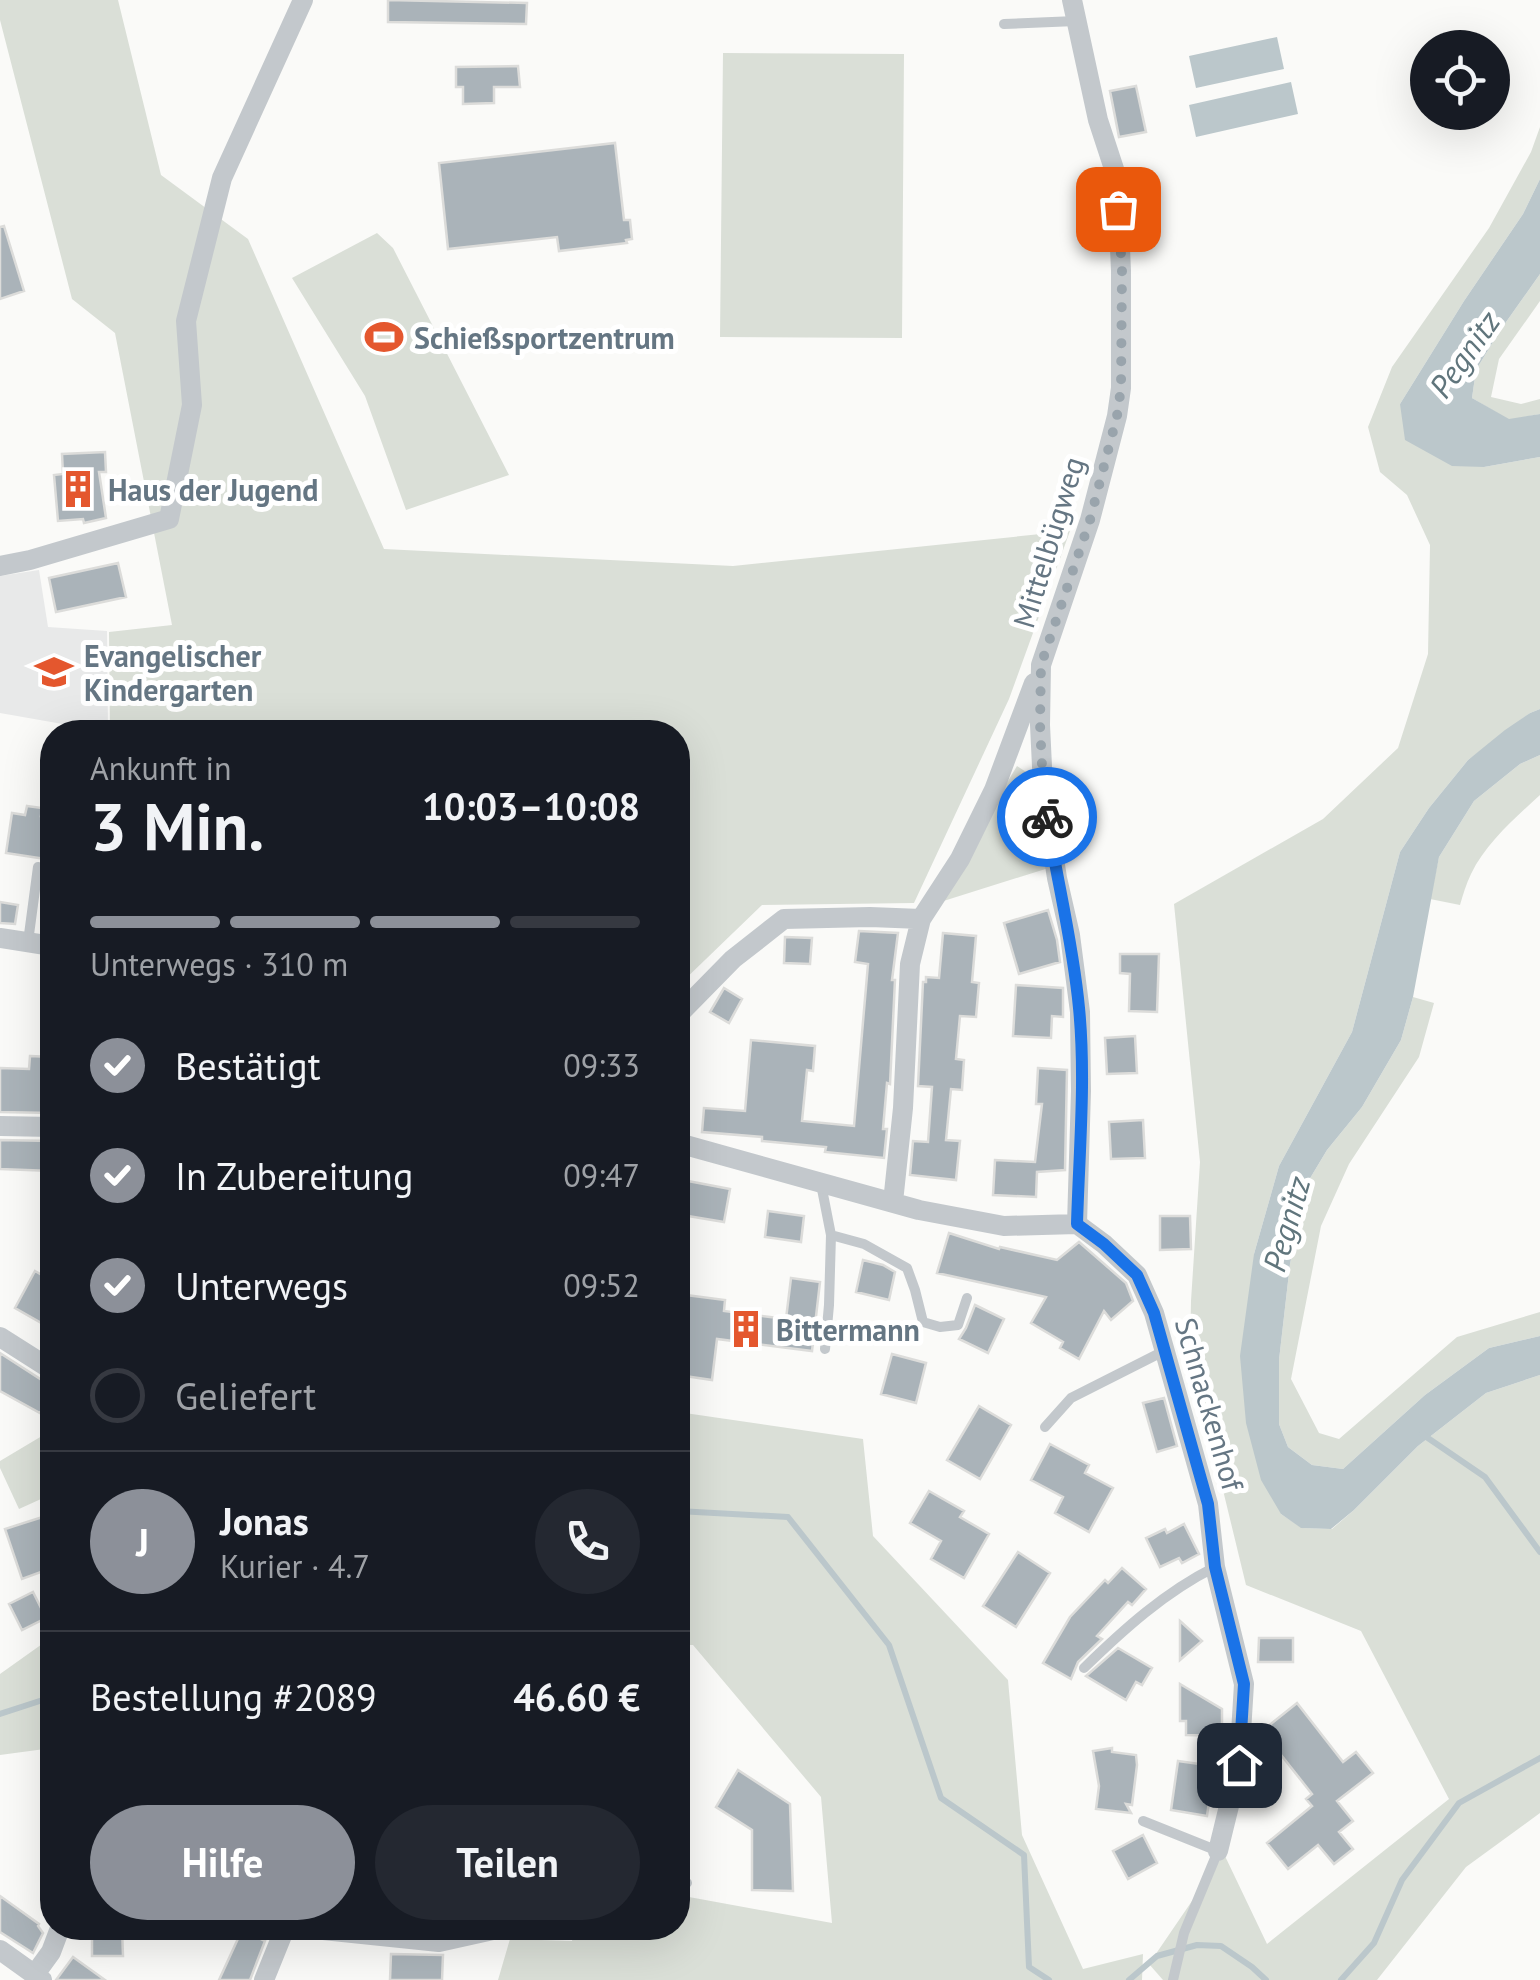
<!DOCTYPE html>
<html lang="de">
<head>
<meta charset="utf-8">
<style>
	body { margin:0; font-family:"PT Sans",sans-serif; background:#242831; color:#f1f3f6; height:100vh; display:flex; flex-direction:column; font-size:38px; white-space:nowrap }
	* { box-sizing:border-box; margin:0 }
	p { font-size:32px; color:#9ea1a6 }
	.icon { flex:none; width:55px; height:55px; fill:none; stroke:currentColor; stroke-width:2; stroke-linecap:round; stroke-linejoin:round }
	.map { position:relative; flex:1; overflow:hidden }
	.drawer { position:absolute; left:40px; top:720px; width:650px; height:1220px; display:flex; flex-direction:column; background:#171b24; border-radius:40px; box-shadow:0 10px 40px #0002 }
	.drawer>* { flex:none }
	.tools { position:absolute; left:1410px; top:30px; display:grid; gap:20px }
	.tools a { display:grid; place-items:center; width:100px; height:100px; border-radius:50%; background:#171b24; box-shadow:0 10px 40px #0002; font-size:50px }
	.pin { position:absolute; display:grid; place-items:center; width:85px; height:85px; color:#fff; margin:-42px; border-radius:20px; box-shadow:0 5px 15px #0006 }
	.courier { position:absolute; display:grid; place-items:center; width:100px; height:100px; margin:-50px; border:8px solid #1a73e8; border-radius:50%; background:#fff; color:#222; box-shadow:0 2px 12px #0007 }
	.summary em { font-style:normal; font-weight:800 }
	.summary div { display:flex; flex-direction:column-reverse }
	.summary { display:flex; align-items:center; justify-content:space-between; height:170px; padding:0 50px }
	h1 { font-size:65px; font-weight:800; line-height:75px }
	.bar { display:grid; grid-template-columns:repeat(4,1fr); gap:15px 10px; align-content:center; height:120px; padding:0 50px }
	.bar i { height:12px; border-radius:8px; background:#363941 }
	.bar .current { background:#8c9099 }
	.bar p { grid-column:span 4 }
	.line { display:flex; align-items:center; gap:25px; padding:0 50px; border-top:2px solid #363941 }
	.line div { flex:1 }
	.round { display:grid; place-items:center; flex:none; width:105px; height:105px; border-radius:52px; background:#242831 }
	ol { padding:0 50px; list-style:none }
	li { display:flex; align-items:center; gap:30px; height:110px }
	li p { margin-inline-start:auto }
	li .icon { padding:10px; border-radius:50%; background:#8c9099; color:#fff; stroke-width:4 }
	li:last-child { color:#9ea1a6 }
	li i { width:55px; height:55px; border:5px solid #363941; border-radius:50% }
	.button { display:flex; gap:20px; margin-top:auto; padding:20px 50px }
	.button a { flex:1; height:115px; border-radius:60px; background:#8c9099; color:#fff; font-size:40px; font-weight:800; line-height:115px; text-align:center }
	.button a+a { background:#242831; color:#f1f3f6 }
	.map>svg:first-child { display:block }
	.built { fill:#e8e9e9 }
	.green { fill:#dadfd7 }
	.water { fill:#bbc7cb }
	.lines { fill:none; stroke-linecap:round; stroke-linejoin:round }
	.stream { stroke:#bbc7cb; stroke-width:6 }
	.building { fill:#aab3b9; stroke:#dcdcda; stroke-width:2.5 }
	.service { stroke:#c3c8cc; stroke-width:10 }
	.minor { stroke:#c3c8cc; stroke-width:20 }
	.done { stroke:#99a4ac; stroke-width:10; stroke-dasharray:0 18 }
	.route { stroke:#1a73e8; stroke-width:12 }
	.labels { text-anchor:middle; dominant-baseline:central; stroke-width:10; stroke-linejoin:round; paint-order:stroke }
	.poi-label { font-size:30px; font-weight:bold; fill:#657683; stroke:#fff; text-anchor:start }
	.street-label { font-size:30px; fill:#657683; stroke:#fff }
	.water-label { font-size:32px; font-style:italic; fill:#60757c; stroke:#fff }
</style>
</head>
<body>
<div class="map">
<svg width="1540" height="1980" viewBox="0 0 1540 1980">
	<rect width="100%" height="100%" fill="#fafaf8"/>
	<path class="built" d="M39 570 48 627 107 631 108 732 0 713V576Z"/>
	<path class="green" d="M0 0H118L161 175 248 239 384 549 733 566 1070 531 1009 699 914 903 762 905 678 986V732H110L109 632 172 625 115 333 72 299 0 20Z
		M723 53 904 54 902 338 720 337Z
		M1540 127V179L1523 214 1464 301 1400 404 1484 467 1540 457V709L1530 713 1468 760 1429 808 1400 852 1352 1032 1279 1166 1254 1254 1281 1514 1302 1528 1332 1529 1354 1510 1418 1446 1486 1393 1540 1375V1813L1466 1867 1377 1980H1163L1149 1964 1224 1854 1267 1944 1449 1799 1361 1631 1246 1585 1190 1354 1191 1301 1200 1162 1174 904 1323 819 1398 748 1428 654 1430 545 1407 495 1380 472 1368 427 1392 367 1489 228 1531 152Z
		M377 233 393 248 509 475 406 510 365 396 292 278Z
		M1540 274V301L1499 359 1491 397 1521 404 1540 399V414L1509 420 1472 398 1476 370 1499 332Z
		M1540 755V795C1515 818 1486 843 1471 874 1466 884 1463 895 1460 905L1430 899 1439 857 1474 801 1520 764Z
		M1017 766 1043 783 1055 866 934 904Z
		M1413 997 1434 1003 1419 1057 1349 1164 1321 1226 1291 1379 1319 1433 1339 1439 1457 1337 1540 1312V1336L1489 1348 1425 1395 1343 1469 1312 1465 1288 1447 1279 1424V1360L1290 1264 1306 1185 1327 1150 1362 1107 1401 1040Z
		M678 1412 863 1439 873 1536 1008 1680 1022 1835 1083 1969 1143 1954 1142 1980H498L510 1939 572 1941 574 1928H678V1895L832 1923 821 1797 693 1645H678Z
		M52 1430V1494L19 1509 0 1468V1461Z
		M52 1637V1748L0 1755V1674Z"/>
	<path class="water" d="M1277 37 1284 69 1196 88 1189 56Z
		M1291 82 1298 114 1196 137 1189 105Z
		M1540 179V274L1499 332 1476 370 1472 398 1509 419 1540 414V457L1484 467 1452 466 1405 440 1400 404 1464 301 1523 214Z
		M1540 709V755L1520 764 1474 801 1439 857 1413 997 1401 1040 1362 1107 1327 1150 1306 1185 1290 1264 1279 1360V1424L1288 1447 1312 1465 1343 1469 1425 1395 1489 1348 1540 1336V1375L1486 1393 1418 1446 1354 1510 1331 1529 1301 1528 1281 1514 1261 1480 1246 1423 1240 1356 1254 1254 1279 1166 1352 1032 1400 852 1429 808 1468 760 1505 730 1530 713Z"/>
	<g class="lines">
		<path class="stream" d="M1422 1434 1485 1477 1540 1552
			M678 1511 788 1517 889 1645 941 1798 1024 1855 1029 1967 1049 1980
			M0 1714 52 1697
			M1129 1980 1157 1956 1197 1945 1221 1946 1252 1967 1266 1980
			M1341 1980 1374 1943 1402 1880 1459 1803 1540 1758"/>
	</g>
	<path class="building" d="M388 0 527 3 526 24 388 22Z
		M518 66 520 87H494V103L463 104V87H456V67Z
		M1136 86 1146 132 1119 137 1110 91Z
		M615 143 624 220H630L632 239 626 240 627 243 559 251 557 237 448 249 439 163Z
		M4 226 24 291 0 299V227Z
		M105 452 106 472H99L106 518 84 523 83 519 58 521 54 475 63 474 62 454Z
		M118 563 126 597 56 612 49 578Z
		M27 806 42 808 41 816 52 817V860L6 853 12 813 25 815Z
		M0 902 18 905 15 924 0 923Z
		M1048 910 1057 940 1060 962 1019 974 1004 923Z
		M859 931 898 933 892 980H895L890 1084 887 1083 883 1129H887L884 1158 825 1152 826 1147 762 1141V1137L702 1132 704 1108 745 1111 751 1040 815 1046 813 1071 807 1070 802 1121 854 1126 868 964 855 962Z
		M943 933 976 936 972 982 979 983 976 1017 960 1016 956 1059 964 1060 962 1090 951 1089 946 1140 960 1141 956 1180 910 1175 913 1141 928 1142 932 1087 918 1086 923 982H926V977L939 978Z
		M785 937 812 938 810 964 784 963Z
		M1120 954H1159L1157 1012 1129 1011 1130 974 1120 973Z
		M1016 985 1063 988V1017L1052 1016 1051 1038 1013 1036Z
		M724 988 742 999 729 1023 710 1012Z
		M1135 1036 1137 1073 1107 1074 1105 1038Z
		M30 1056 52 1057V1113L0 1112V1068L29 1069Z
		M1038 1068 1067 1070 1065 1170 1037 1172 1036 1197 993 1195 995 1160 1035 1162 1042 1104H1036Z
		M1143 1120 1145 1158 1111 1159 1109 1122Z
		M0 1140 52 1141V1171L0 1169Z
		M688 1181 730 1189 724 1222 682 1215Z
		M768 1211 804 1216 801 1242 765 1237Z
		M1160 1216H1190L1191 1249 1160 1250Z
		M949 1233 999 1249 1000 1247 1057 1260 1079 1242 1126 1283 1133 1301 1111 1320 1104 1311 1079 1359 1060 1348 1063 1342 1031 1323 1046 1297 937 1273Z
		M863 1260 883 1265 895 1272 889 1300 856 1292Z
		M35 1271 52 1281V1329L15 1308Z
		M791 1278 820 1282 812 1351 717 1339 712 1380 678 1375V1294L725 1300 724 1311 786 1319Z
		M975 1305 1004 1319 988 1353 959 1339 966 1328Z
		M0 1353 45 1382 52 1384V1391L40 1413 0 1391Z
		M892 1354 926 1363 916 1403 881 1394Z
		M1164 1398 1177 1446 1157 1452 1143 1403Z
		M979 1406 1011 1425 980 1479 947 1460Z
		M1050 1444 1089 1465 1085 1473 1113 1488 1089 1532 1055 1513 1063 1497 1031 1480Z
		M929 1491 964 1511 960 1517 989 1534 964 1578 931 1559 941 1541 910 1523Z
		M52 1514V1568L22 1579 5 1529Z
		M1184 1524 1199 1554 1182 1563 1179 1558 1160 1567 1146 1538 1165 1529 1167 1533Z
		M1018 1552 1050 1573 1016 1627 983 1606Z
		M1122 1568 1146 1589 1132 1605 1128 1602 1097 1636 1102 1639 1078 1662 1071 1679 1043 1663 1070 1617 1105 1580 1108 1583Z
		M33 1592 46 1618 22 1630 9 1604Z
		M1180 1621 1202 1641 1180 1660Z
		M1259 1638H1293V1662H1258Z
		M1118 1648 1152 1668 1142 1685 1136 1682 1126 1700 1086 1676Z
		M1180 1684 1222 1709V1736L1186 1735V1721H1180Z
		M1297 1703 1343 1762 1356 1752 1373 1773 1337 1801 1353 1821 1339 1832 1353 1849 1334 1864 1318 1845 1288 1869 1267 1843 1312 1806 1306 1799 1312 1794 1262 1731Z
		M1112 1748V1752L1136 1755 1137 1765 1132 1805 1126 1804 1131 1813 1096 1809 1099 1786 1093 1751Z
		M1178 1761 1214 1766 1207 1816 1171 1810Z
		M738 1770 790 1804 793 1891 752 1890V1830L716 1807Z
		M1143 1835 1157 1863 1128 1879 1113 1851Z
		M0 1896 39 1924 38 1926 43 1933 33 1953 0 1932Z
		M92 1928H122L123 1956H92Z
		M242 1930 265 1941 250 1980H219Z
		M391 1954 443 1955 442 1980H390Z
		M73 1957 105 1980H56Z"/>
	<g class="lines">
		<path class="service" d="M1004 24 1076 21
			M28 942 38 867
			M821 1184 831 1235 829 1305 825 1349
			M831 1235 864 1244 907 1268 915 1290 923 1322 940 1327 958 1325 967 1298
			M1045 1427 1071 1398 1164 1351
			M1084 1668C1124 1629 1165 1592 1215 1567
			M1143 1821 1218 1851 1184 1933 1173 1980
			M678 1884 687 1883"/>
		<path class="minor" d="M1072 0 1098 120 1117 178 1121 271V388L1117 416 1090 520 1041 665 1040 725 1043 787 1057 878 1070 935 1080 1012 1081 1091 1077 1224
			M0 566 30 560 169 519 192 405 186 321 222 178 303 0
			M0 938 52 946
			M678 1015 733 959 784 919 870 917 921 919
			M0 1126 52 1127
			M678 1143 919 1210 1004 1226 1077 1224 1104 1244 1137 1275 1154 1313 1208 1504 1215 1567 1244 1684 1239 1765 1218 1851
			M893 1202 903 1108 910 964 921 919 960 859 994 790 1034 683
			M0 1337 52 1370
			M304 1928 439 1942 502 1928
			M0 1950 42 1980
			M35 1974 51 1952 60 1928
			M264 1980 285 1928"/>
	</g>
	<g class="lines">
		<path class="done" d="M1047 817 1043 787 1040 724 1041 665 1090 520 1117 416 1121 388 1122 270 1118 209"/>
		<path class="route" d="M1047 817C1057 881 1073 943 1079 1008 1086 1079 1079 1153 1077 1224L1104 1244 1137 1275 1154 1313 1208 1504 1215 1567 1244 1684 1239 1765"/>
	</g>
	<defs>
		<g id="stadium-bare" transform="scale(3)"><path d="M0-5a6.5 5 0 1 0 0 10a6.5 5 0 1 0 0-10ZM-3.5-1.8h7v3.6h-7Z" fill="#e4572e" stroke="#fff" stroke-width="2.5" paint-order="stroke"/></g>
		<g id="building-bare" transform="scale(3)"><path d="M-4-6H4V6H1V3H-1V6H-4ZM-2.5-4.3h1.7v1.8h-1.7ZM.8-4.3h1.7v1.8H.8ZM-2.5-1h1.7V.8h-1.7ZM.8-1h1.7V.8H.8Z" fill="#e4572e" stroke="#fff" stroke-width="2.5" paint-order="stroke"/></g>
		<g id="school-bare" transform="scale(3)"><path d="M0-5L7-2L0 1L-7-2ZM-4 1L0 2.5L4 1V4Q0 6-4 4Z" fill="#e4572e" stroke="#fff" stroke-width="2.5" paint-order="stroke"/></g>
	</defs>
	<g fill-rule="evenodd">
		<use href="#stadium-bare" x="384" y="337"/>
		<use href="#building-bare" x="78" y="489"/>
		<use href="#school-bare" x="54" y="672"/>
		<use href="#building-bare" x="746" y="1329"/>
	</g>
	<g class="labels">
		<g class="poi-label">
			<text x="414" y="337">Schießsportzentrum</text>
			<text x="108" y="489">Haus der Jugend</text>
			<text x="84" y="655">Evangelischer<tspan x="84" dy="34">Kindergarten</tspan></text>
			<text x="776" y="1329">Bittermann</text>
		</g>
		<g class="street-label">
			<text transform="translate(1048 542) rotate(-73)">Mittelbügweg</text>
			<text transform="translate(1210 1404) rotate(74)">Schnackenhof</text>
		</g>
		<g class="water-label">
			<text transform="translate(1464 354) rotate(-55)">Pegnitz</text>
			<text transform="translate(1286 1224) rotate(-74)">Pegnitz</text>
		</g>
	</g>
</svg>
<div class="tools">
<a><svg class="icon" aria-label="locate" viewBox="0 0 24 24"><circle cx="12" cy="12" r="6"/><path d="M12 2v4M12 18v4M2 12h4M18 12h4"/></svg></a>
</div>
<div class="pin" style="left:1118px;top:209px;background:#ea580c"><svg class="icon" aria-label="bag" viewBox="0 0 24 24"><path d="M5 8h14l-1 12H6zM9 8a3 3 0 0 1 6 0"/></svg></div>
<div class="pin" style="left:1239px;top:1765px;background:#1f2937"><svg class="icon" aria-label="home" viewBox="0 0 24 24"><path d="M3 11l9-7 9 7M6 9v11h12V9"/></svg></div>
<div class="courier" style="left:1047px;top:817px"><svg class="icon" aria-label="bike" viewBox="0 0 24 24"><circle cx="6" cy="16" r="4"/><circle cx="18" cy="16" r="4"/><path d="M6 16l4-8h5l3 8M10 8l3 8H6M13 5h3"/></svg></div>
<section class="drawer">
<div class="summary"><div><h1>3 Min.</h1><p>Ankunft in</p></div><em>10:03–10:08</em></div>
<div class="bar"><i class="current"></i><i class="current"></i><i class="current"></i><i></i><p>Unterwegs · 310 m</p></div>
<ol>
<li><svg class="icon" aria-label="check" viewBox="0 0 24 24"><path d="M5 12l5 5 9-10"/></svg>Bestätigt<p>09:33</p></li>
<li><svg class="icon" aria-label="check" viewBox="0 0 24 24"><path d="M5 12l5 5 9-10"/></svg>In Zubereitung<p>09:47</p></li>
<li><svg class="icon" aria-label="check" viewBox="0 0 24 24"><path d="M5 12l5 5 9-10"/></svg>Unterwegs<p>09:52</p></li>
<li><i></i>Geliefert</li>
</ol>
<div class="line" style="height:180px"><b class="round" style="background:#8c9099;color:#fff">J</b><div><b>Jonas</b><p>Kurier · 4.7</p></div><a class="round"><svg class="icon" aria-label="phone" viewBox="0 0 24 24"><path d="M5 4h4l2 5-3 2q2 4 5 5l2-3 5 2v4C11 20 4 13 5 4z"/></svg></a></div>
<div class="line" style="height:130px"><div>Bestellung #2089</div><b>46.60 €</b></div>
<div class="button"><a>Hilfe</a><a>Teilen</a></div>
</section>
</div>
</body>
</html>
